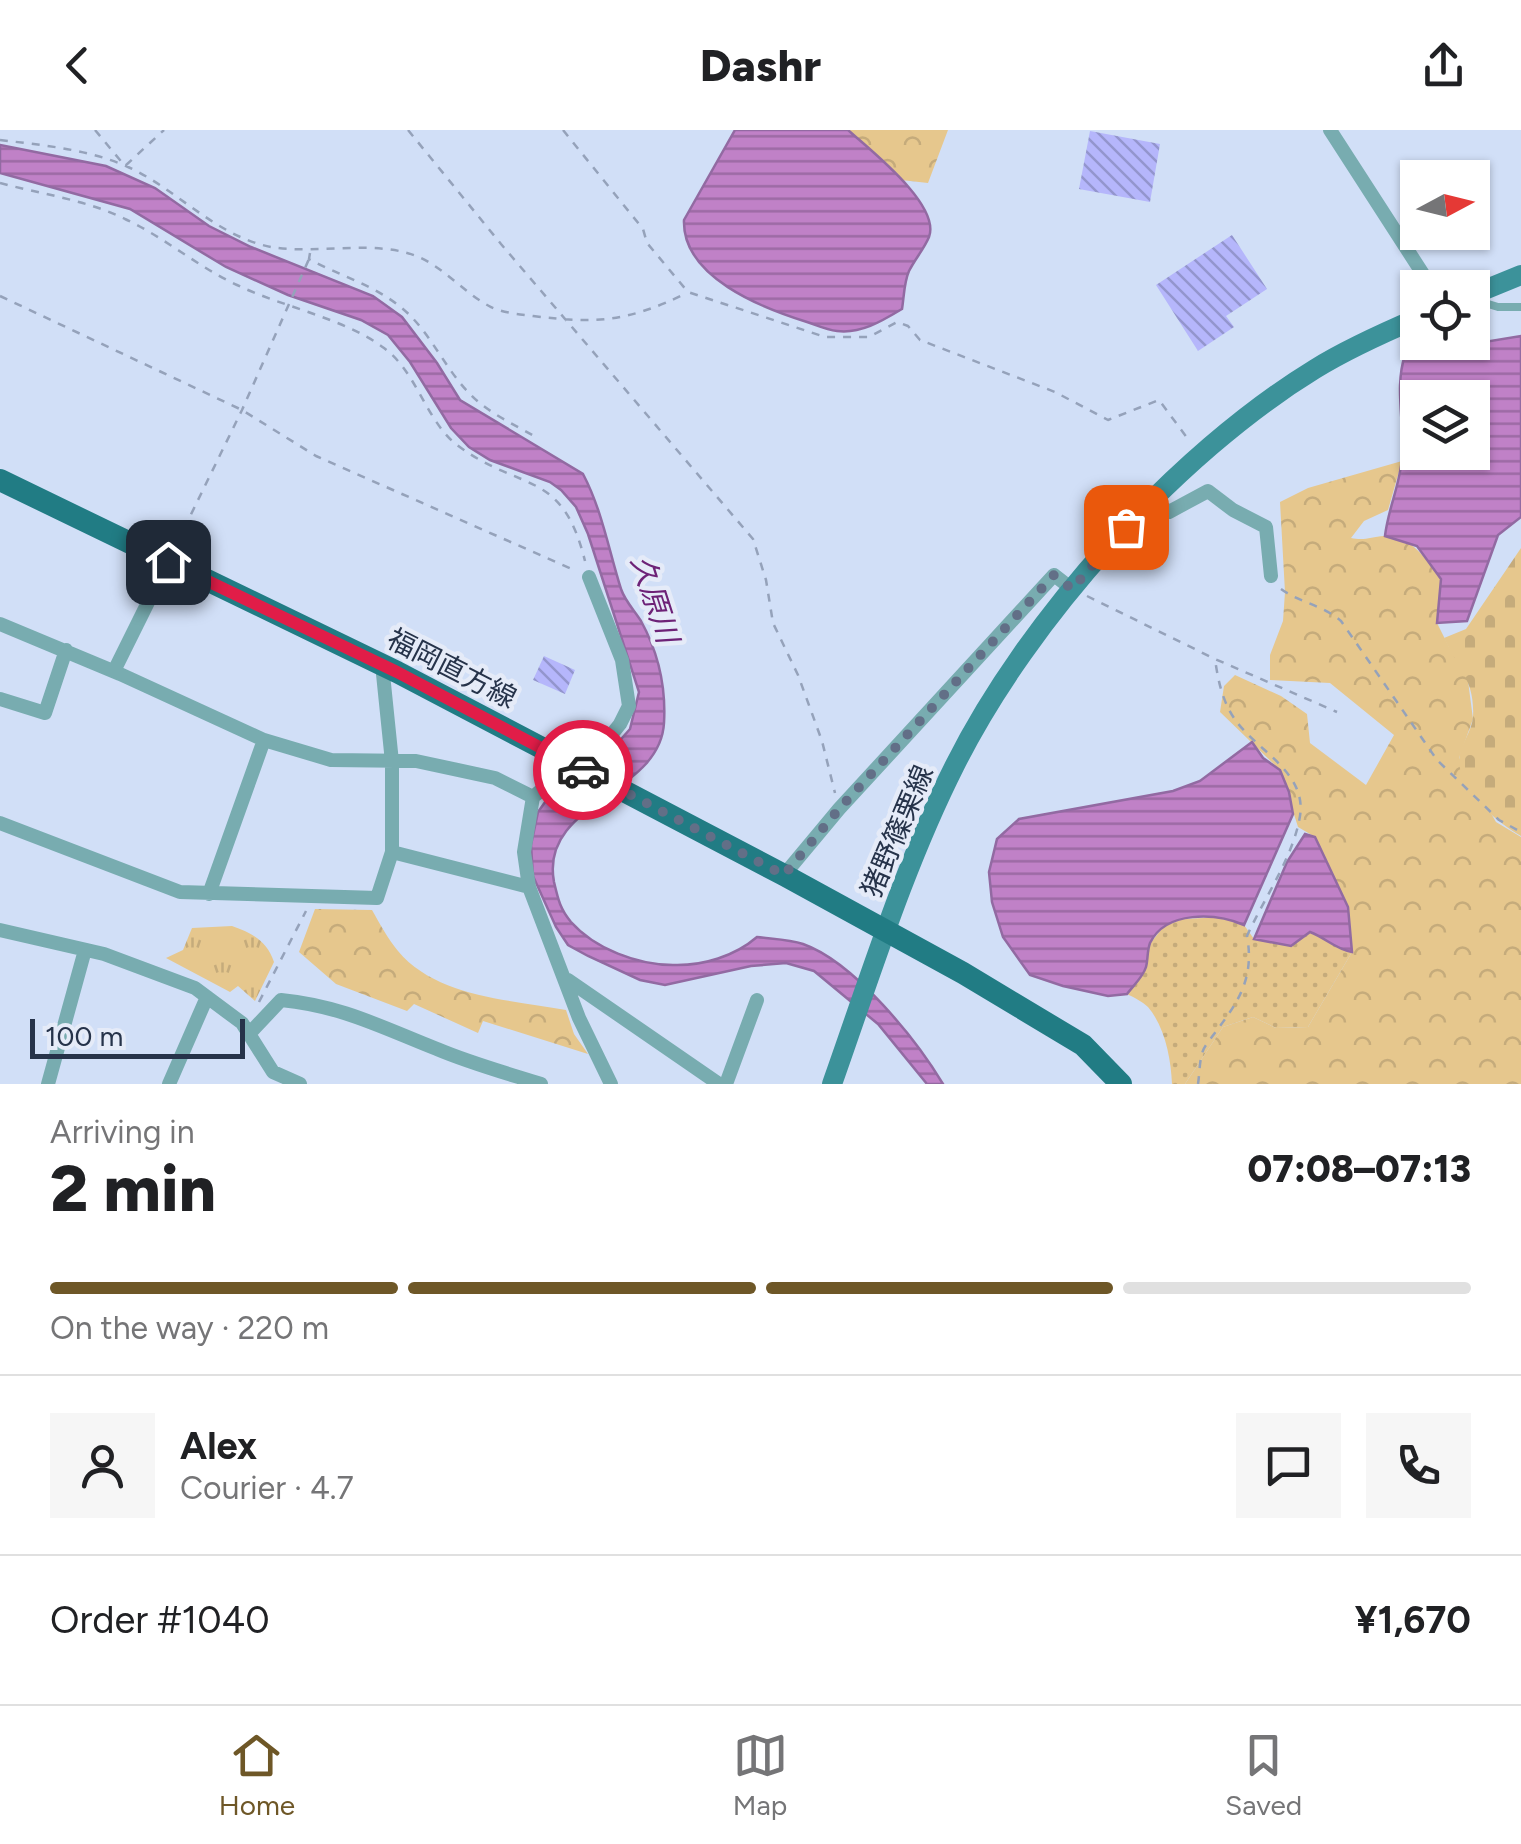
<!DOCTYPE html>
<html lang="en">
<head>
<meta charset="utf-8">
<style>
	body { margin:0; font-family:Figtree,"Noto Sans JP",sans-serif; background:#f6f6f6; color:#202124; height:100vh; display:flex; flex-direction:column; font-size:38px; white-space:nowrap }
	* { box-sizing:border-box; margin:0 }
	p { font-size:32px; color:#757577 }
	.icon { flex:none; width:55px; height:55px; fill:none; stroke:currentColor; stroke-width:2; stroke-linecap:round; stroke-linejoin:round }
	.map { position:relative; height:954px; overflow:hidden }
	.drawer { display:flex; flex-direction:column; background:#fff; flex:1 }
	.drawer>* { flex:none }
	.needle { width:65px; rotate:83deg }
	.fabs { position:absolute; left:1400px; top:30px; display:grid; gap:20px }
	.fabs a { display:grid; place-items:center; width:90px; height:90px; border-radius:0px; background:#fff; box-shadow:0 2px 8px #0004; font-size:50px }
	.scale { position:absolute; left:30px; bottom:25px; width:215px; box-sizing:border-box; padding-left:10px; border:5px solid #26334a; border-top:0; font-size:28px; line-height:35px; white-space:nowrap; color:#26334a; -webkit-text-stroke:8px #e5ebf8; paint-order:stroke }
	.pin { position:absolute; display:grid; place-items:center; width:85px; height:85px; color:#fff; margin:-42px; border-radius:20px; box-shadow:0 5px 15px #0006 }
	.courier { position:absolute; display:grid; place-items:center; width:100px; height:100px; margin:-50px; border:8px solid #e11d48; border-radius:50%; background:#fff; color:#222; box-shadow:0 2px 12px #0007 }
	.head em { font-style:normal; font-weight:800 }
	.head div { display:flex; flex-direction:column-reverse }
	.head { display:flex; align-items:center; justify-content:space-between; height:170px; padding:0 50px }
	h1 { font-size:65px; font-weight:800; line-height:75px }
	.bar { display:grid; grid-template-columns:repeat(4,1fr); gap:15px 10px; align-content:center; height:120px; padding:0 50px }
	.bar i { height:12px; border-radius:8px; background:#e0e0e0 }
	.bar .current { background:#6e5727 }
	.bar p { grid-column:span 4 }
	.line { display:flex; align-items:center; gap:25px; padding:0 50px; border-top:2px solid #e0e0e0 }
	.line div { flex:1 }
	.round { display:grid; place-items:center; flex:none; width:105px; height:105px; border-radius:0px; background:#f6f6f6 }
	header { display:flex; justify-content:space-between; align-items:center; height:130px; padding:0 50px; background:#fff; font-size:45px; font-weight:800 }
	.menu { display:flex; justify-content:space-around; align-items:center; height:140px; border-top:2px solid #e0e0e0; background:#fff; font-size:28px; color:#757577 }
	.menu a { display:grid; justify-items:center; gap:5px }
	.menu .current { color:#6e5727 }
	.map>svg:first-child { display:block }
	.grass { fill:url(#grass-dots) }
	.forest { fill:url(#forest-crowns) }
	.cemetery { fill:url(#cemetery-stones) }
	.park { fill:url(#park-tufts) }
	.water { fill:url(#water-rules); stroke:#926aa2; stroke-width:2.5; fill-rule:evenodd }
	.building { fill:url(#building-back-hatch) }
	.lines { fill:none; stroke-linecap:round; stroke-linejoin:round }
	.path { stroke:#95a2ba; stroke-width:2.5; stroke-dasharray:8 8; stroke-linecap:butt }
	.service { stroke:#78acb0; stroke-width:8 }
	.minor { stroke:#78acb0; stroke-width:14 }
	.secondary { stroke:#3c929a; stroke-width:20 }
	.primary { stroke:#217c84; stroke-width:22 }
	.done { stroke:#626f87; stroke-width:10; stroke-dasharray:0 18 }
	.route { stroke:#e11d48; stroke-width:12 }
	.labels { text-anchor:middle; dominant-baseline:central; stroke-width:9; stroke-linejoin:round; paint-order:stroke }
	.street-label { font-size:28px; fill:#26334a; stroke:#e5ebf8 }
	.water-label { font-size:30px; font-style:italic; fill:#6d2277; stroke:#e5ebf8 }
</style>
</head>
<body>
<header><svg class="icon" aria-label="back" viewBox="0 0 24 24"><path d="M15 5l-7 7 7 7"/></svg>Dashr<svg class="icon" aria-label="share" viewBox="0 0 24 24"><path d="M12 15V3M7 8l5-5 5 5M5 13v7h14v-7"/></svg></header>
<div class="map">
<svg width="1521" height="954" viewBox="0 0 1521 954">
	<defs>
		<pattern id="grass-dots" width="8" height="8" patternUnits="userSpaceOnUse" patternTransform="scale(2.5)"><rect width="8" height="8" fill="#e6c78d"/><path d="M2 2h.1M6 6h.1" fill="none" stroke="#c5ab7b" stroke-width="1.8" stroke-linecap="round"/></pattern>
		<pattern id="forest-crowns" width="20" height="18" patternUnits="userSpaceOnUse" patternTransform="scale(2.5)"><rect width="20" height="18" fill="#e6c78d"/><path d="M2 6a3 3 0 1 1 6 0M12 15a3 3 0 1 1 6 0" fill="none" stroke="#c5ab7b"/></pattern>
		<pattern id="cemetery-stones" width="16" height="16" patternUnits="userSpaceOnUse" patternTransform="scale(2.5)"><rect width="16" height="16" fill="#e6c78d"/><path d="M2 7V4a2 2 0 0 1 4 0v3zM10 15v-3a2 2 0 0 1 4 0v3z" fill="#c5ab7b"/></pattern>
		<pattern id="park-tufts" width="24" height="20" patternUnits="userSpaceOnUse" patternTransform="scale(2.5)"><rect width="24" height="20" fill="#e6c78d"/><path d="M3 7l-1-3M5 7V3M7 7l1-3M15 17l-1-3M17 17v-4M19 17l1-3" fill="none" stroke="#c5ab7b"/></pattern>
		<pattern id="water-rules" width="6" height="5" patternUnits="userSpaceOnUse" patternTransform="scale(2.5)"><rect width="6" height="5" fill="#c081c7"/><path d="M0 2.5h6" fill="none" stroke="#9c6aa4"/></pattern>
		<pattern id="building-back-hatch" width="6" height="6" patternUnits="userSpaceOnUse" patternTransform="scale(2.5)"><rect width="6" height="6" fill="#b5b6fb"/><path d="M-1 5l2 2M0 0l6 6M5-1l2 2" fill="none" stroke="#9395cd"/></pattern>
	</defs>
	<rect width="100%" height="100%" fill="#d1dff7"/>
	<path class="grass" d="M1224 787 1244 795 1254 809 1291 816 1309 802C1326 808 1335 819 1352 822L1308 897 1276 898 1253 887 1223 897 1185 954H1172C1171 929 1165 897 1148 877 1143 872 1133 867 1127 864L1145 841 1149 815 1164 796 1183 789Z"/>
	<path class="forest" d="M848 0H948L928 53 901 50Z
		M1402 331 1388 380 1364 391 1351 408C1364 411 1371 407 1384 406 1412 406 1426 429 1441 449L1437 493 1449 517 1467 543 1473 589 1459 628 1496 692 1521 707V954H1185L1223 897 1253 887 1276 898 1308 897 1352 822 1348 777 1315 707 1298 697 1280 640 1220 582 1224 556 1235 545 1281 566 1307 584 1310 613 1366 655 1394 605 1330 553 1270 550V525L1283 491 1285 462 1280 372 1308 358Z
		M315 779 372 780C380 794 388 809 398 821 436 867 511 870 566 880L574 904 588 924 483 891 478 903 414 874 407 881 336 854 299 822Z"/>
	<path class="cemetery" d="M1521 418V706C1497 693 1460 660 1459 631 1459 616 1472 602 1473 587 1475 550 1458 538 1444 508L1466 499Z"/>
	<path class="park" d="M232 796C252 803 267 811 274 832L255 871 238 856 230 862 166 828 183 820 192 798Z"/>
	<path class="water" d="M735 0H848C870 20 941 75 929 107 924 119 915 129 909 141 904 152 904 167 902 179 882 191 861 204 837 201 827 200 816 195 807 192 762 178 682 147 684 90Z
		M0 15 106 36 155 58 209 96 251 117 373 166 402 187 437 233 460 270 583 344C602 380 609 421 621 459 625 471 634 480 641 491 658 522 666 558 664 593 660 665 539 672 554 752 558 769 560 779 571 792 595 819 638 835 673 835 703 836 735 826 757 807 772 809 789 809 803 814 854 832 916 909 943 954H927L878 894 814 841 786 833 751 836 665 855 640 850 588 826 568 815 556 797 533 746 531 715 538 682 548 668 615 616 630 599 639 562 588 404 576 377 561 360 550 352 490 330 469 317 451 298 410 232 388 205 361 190 288 165 226 137 130 79 0 43Z
		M1521 206V387L1498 405 1467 491 1437 493 1441 449 1417 416 1385 406C1388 379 1400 355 1402 328 1405 293 1394 258 1405 225ZM1418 268H1472V322H1418Z
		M1252 612 1263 628 1280 640 1289 662 1293 684 1244 795C1216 783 1166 780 1150 813 1147 821 1148 830 1146 837 1143 847 1133 856 1127 864L1108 866 1063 856 1030 845 1003 807 992 772 989 742 997 709 1019 689 1173 661 1200 651Z
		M1305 704 1315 707 1348 777 1352 822C1335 819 1326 808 1310 802L1291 816 1254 809 1287 732Z"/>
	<path class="building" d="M1090 1 1160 14 1150 72 1079 59Z
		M1232 105 1267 159 1226 186 1234 197 1198 221 1156 155Z
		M544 526 575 540 565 564 533 550Z"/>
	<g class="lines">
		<path class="path" d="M95 0 125 36 164 0
			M408 0 501 114 753 409 766 450 773 493 798 545 822 611 835 663
			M563 0 643 99 647 113 688 162 825 207H869L897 192 908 196 920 210 1055 262 1108 290 1159 270 1188 309
			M0 10C41 15 87 19 126 36 176 58 215 106 271 117 317 125 378 108 421 128 446 140 465 163 489 176 501 183 519 184 533 186 597 194 627 192 687 163
			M0 53C41 64 87 70 125 89 164 107 198 137 237 155 282 177 344 188 384 218 417 242 426 291 457 315 521 363 562 338 585 431
			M310 123 309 129C338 145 371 154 398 175 429 198 443 237 470 264 487 282 513 294 534 306
			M0 166 242 280 316 326 574 440
			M177 413 242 280 309 129
			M1281 459C1300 473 1323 475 1341 491L1437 630 1499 690 1521 702
			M1087 466 1215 529 1337 582
			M259 872 306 781
			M1198 954C1200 942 1199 924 1206 915 1232 879 1256 855 1247 806 1264 768 1293 728 1300 686 1307 641 1255 620 1234 588 1222 570 1218 550 1215 529"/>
		<path class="service" d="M1472 169 1498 177H1521"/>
		<path class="minor" d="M1330 0 1432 158
			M1153 371 1169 382 1208 361 1233 380 1266 397 1271 446
			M589 447 622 530 629 576 620 594 604 614 573 634 533 667 524 722 529 757 579 888 611 954
			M0 494 120 544 264 610 331 630 416 631 495 648 533 667
			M114 541 168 432
			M0 569 45 583 66 520
			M0 693 180 762 377 768 392 722V632L383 544 386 536
			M392 722 529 757
			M784 745 839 679 1054 445 1072 459
			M209 764 264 610
			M0 800 104 824 195 858 242 893 273 942 300 954
			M568 850 719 954
			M249 904 281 870C342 876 381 897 437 919 470 933 506 943 541 954
			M48 954 85 820
			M169 954 207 867
			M726 954 757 870"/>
		<path class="secondary" d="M1472 165 1521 145
			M832 954C870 847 904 736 955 635 1028 489 1176 324 1315 239 1347 219 1383 203 1418 188"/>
		<path class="primary" d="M0 350 397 542 784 745 963 843 1083 915 1121 954"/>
	</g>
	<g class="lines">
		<path class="done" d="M583 640 784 745 839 679 1054 445 1072 459 1126 397"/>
		<path class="route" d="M168 432 397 542 583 640"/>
	</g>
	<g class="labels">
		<g class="street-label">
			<text transform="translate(452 538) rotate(27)">福岡直方線</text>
			<text transform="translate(897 701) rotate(-67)">猪野篠栗線</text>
		</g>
		<g class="water-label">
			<text transform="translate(655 469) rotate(72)">久原川</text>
		</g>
	</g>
</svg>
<div class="fabs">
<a><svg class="needle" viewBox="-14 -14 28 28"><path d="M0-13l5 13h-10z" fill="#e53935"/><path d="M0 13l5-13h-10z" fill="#757577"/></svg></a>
<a><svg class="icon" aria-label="locate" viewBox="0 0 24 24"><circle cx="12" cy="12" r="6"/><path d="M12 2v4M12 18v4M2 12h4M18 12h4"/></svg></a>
<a><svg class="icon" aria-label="layers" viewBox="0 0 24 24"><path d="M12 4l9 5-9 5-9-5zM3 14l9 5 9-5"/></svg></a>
</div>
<div class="scale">100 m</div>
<div class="pin" style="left:1126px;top:397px;background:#ea580c"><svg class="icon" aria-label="bag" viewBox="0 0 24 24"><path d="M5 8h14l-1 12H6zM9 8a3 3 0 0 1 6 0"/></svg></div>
<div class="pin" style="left:168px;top:432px;background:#1f2937"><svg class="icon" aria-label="home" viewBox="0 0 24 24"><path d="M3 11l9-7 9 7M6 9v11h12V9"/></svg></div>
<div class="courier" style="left:583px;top:640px"><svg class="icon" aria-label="car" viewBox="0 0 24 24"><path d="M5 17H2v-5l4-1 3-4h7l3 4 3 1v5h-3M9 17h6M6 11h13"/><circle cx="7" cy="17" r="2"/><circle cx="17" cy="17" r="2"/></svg></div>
</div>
<section class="drawer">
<div class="head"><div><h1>2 min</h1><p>Arriving in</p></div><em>07:08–07:13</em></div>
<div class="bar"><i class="current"></i><i class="current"></i><i class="current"></i><i></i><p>On the way · 220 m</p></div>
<div class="line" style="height:180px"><a class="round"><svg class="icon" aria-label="person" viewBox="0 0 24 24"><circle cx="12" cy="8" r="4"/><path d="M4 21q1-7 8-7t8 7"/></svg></a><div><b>Alex</b><p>Courier · 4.7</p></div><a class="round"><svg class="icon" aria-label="chat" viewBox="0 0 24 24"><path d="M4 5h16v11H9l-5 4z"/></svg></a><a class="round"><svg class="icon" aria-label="phone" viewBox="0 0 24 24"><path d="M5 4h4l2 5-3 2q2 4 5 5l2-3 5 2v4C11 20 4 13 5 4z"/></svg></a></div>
<div class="line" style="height:130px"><div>Order #1040</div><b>¥1,670</b></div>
</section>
<nav class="menu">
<a class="current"><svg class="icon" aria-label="home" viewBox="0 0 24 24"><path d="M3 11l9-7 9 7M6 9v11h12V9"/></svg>Home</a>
<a><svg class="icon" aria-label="map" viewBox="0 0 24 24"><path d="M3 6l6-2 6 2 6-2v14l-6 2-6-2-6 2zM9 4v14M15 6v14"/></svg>Map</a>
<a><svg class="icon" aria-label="saved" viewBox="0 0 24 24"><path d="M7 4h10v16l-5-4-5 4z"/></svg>Saved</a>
</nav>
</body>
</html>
